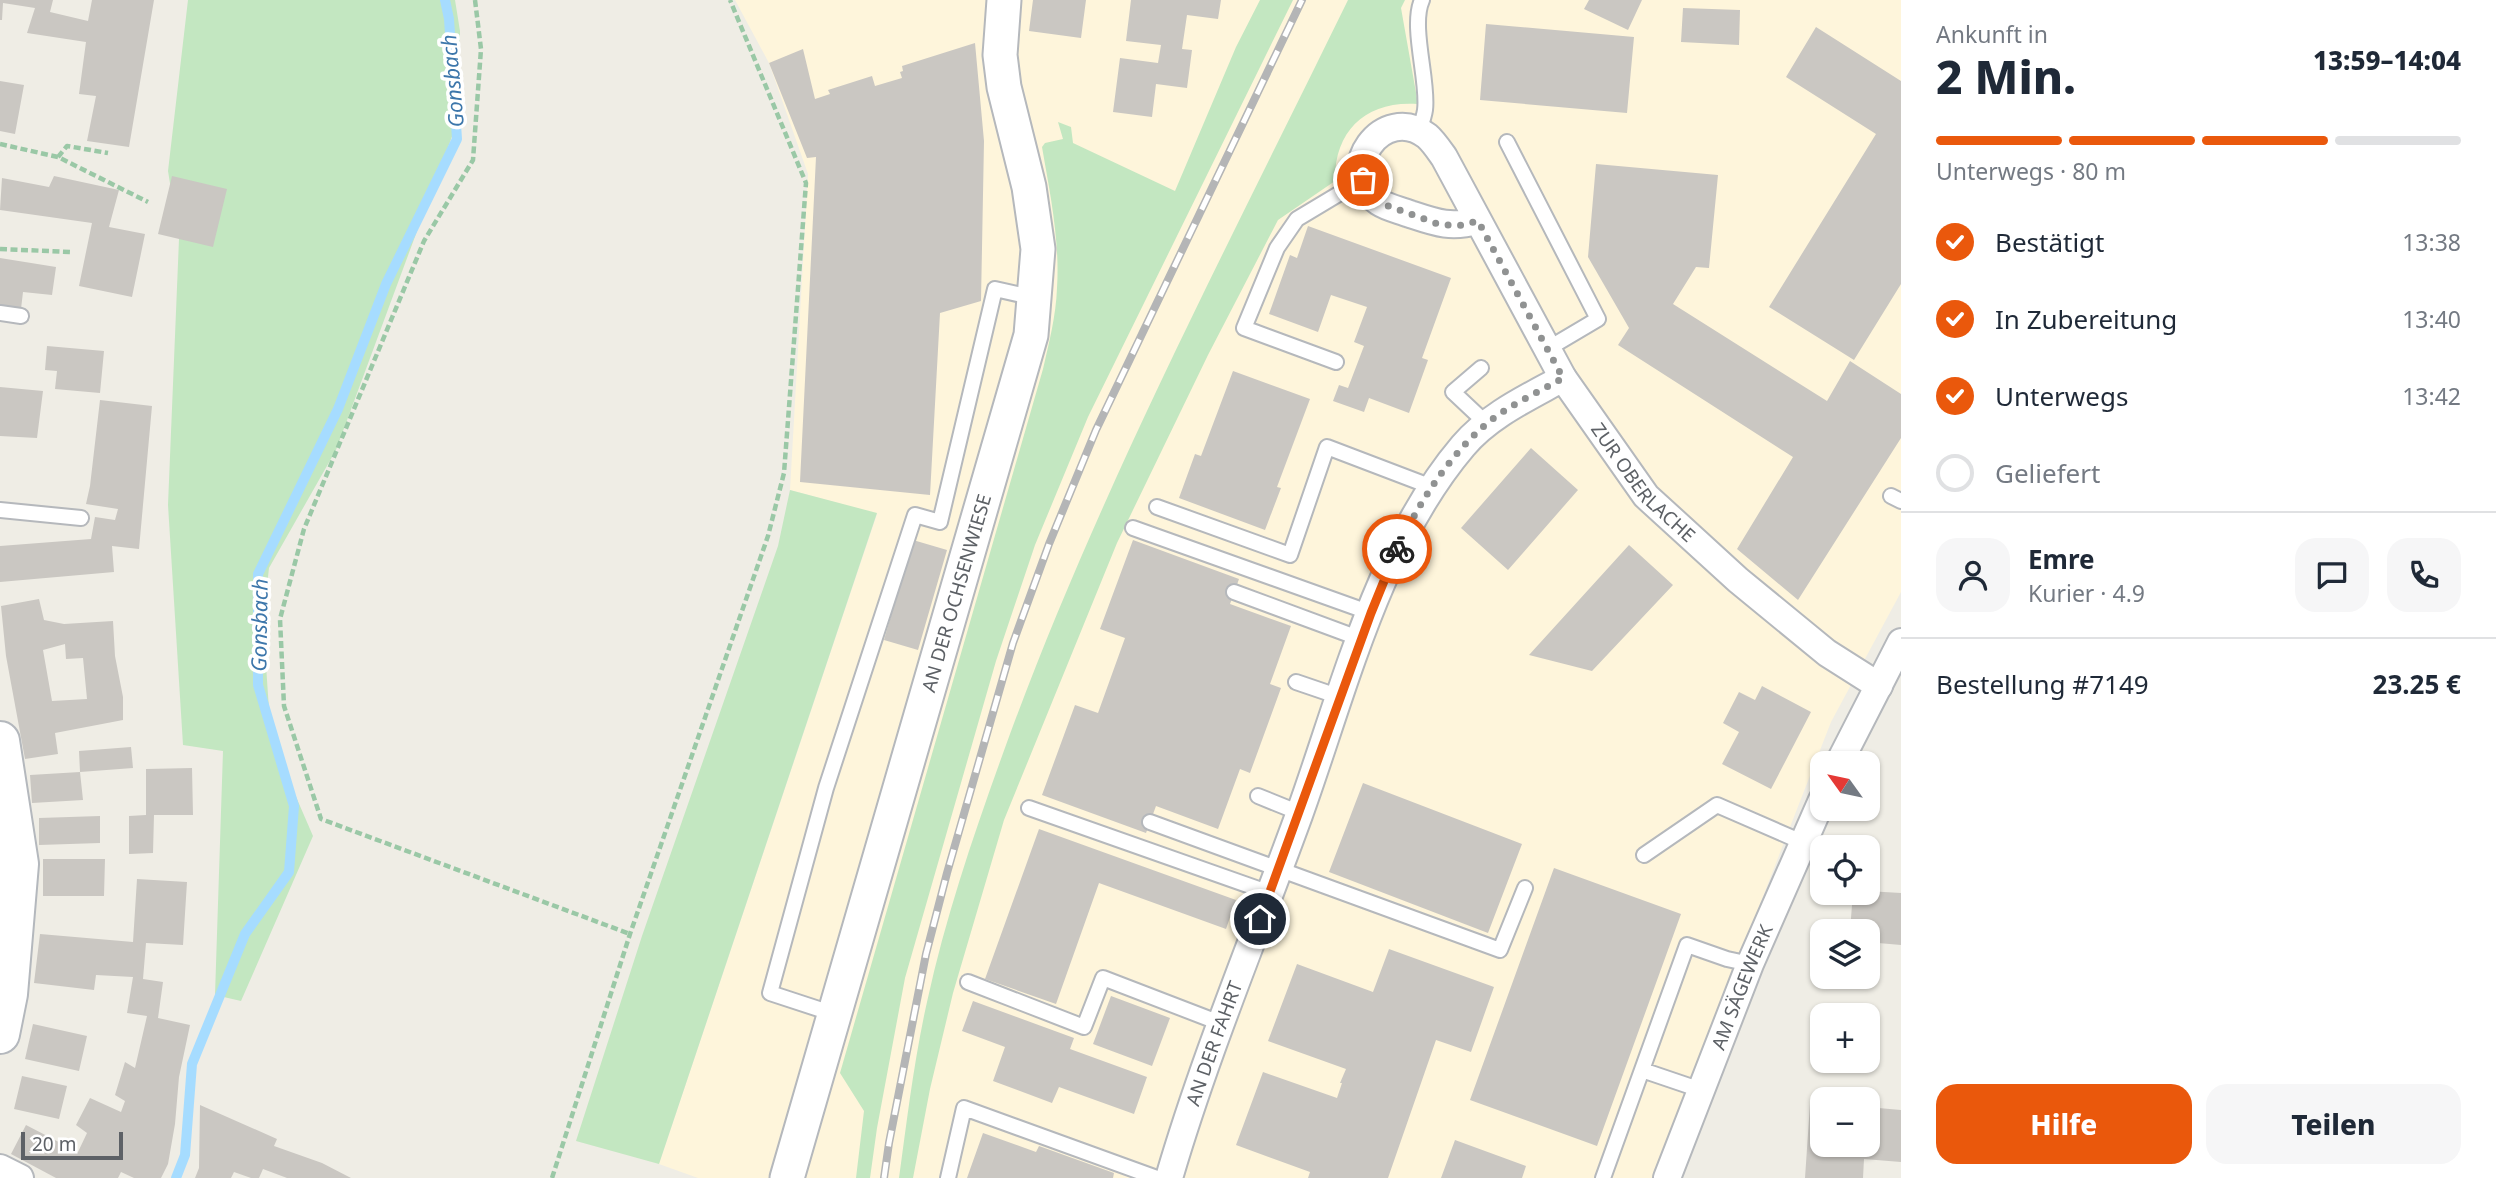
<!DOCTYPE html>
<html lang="de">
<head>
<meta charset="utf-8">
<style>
	body { margin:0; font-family:"Noto Sans",sans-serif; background:#f6f6f7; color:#1f2937; height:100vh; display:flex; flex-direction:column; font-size:26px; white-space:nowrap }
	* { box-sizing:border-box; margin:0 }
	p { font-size:23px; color:#747a83 }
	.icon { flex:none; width:38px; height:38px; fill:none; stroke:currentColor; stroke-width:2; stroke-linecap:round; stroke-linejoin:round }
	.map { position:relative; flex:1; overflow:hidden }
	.drawer { display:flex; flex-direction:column; background:#fff; width:595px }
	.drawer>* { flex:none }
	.needle { width:46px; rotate:303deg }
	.fabs { position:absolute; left:1810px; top:751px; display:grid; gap:14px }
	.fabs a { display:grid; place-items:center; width:70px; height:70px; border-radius:14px; background:#fff; box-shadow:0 2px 5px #0004; font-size:35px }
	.scale { position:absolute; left:21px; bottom:18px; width:102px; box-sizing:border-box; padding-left:7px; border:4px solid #5d6166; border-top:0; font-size:19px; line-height:24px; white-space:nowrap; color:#5d6166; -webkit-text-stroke:5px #fff; paint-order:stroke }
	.pin { position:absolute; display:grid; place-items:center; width:60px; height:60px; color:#fff; margin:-30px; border:4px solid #fff; border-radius:50%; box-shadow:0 2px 7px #0007 }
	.courier { position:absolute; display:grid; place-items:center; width:70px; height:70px; margin:-35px; border:5px solid #ea580c; border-radius:50%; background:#fff; color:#222; box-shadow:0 2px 9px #0007 }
	.overview em { font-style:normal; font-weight:800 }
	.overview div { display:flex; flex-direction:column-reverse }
	.overview { display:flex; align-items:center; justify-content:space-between; height:119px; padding:0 35px }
	h1 { font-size:46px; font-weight:800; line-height:52px }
	.bar { display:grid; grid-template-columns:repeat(4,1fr); gap:10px 7px; align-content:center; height:84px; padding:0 35px }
	.bar i { height:9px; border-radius:5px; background:#e0e1e3 }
	.bar .on { background:#ea580c }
	.bar p { grid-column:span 4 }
	.line { display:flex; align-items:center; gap:18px; padding:0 35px; border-top:2px solid #e0e1e3 }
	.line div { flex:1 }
	.round { display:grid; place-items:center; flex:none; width:74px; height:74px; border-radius:21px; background:#f6f6f7 }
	ol { padding:0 35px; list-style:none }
	li { display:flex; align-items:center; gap:21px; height:77px }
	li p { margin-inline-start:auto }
	li .icon { padding:7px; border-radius:50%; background:#ea580c; color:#fff; stroke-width:4 }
	li:last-child { color:#747a83 }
	li i { width:38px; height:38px; border:4px solid #e0e1e3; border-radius:50% }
	.cta { display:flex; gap:14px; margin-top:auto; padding:14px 35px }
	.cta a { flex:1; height:80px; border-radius:21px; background:#ea580c; color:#fff; font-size:28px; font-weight:800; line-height:80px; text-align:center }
	.cta a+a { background:#f6f6f7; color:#1f2937 }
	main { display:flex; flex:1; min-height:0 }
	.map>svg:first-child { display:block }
	.commercial { fill:#fef5db }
	.green { fill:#c3e7c1 }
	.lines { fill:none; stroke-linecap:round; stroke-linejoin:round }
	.stream { stroke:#a6dcff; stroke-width:10 }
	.building { fill:#cac7c2; fill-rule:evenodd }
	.service-casing { stroke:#b5b8bc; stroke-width:18 }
	.minor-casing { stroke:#b5b8bc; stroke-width:30 }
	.tertiary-casing { stroke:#b5b8bc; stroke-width:37 }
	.secondary-casing { stroke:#b4b8bd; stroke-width:42 }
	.path { stroke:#9ac8a6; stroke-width:4.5; stroke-dasharray:7 3.5; stroke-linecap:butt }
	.service { stroke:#fff; stroke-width:14 }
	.minor { stroke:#fff; stroke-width:26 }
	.tertiary { stroke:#fff; stroke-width:33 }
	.secondary { stroke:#fff; stroke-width:38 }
	.rail-casing { stroke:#b4b5b6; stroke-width:8 }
	.rail { stroke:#fff; stroke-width:5; stroke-dasharray:16; stroke-linecap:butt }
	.done { stroke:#909292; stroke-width:7; stroke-dasharray:0 12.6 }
	.route { stroke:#ea580c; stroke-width:9 }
	.labels { text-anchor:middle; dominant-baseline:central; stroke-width:7; stroke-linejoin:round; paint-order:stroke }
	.street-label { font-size:19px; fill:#5d6166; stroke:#fff }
	.water-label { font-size:21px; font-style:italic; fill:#3d77ab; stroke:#fff }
</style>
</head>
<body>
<main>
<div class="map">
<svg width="1901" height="1178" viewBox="0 0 1901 1178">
	<rect width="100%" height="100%" fill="#efede5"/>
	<path class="commercial" d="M735 0H1901V592L1831 722 1653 1178H698L659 1164 877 514 790 490 808 174 769 63Z"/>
	<path class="green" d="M188 0H455L460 31V115L336 450 269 568 263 621 271 739 313 836 241 1001 215 995 223 751 183 745 168 505 179 239 168 171Z
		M1260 0H1293L1088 417 1035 545 996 661 905 978 877 1128 870 1178H856L864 1111 840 1073 1043 369C1049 343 1056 316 1057 288 1060 241 1050 193 1042 147L1045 143 1063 139 1058 122 1071 127 1073 143 1175 191 1236 47Z
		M1348 0H1405L1401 8 1418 104C1367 100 1334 130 1335 181L1278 220 1208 355 1117 543 1004 820 953 993 930 1089 913 1178H899C907 1120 914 1060 927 1002 947 910 978 822 1010 734 1103 482 1230 242 1348 0Z
		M790 490 877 513 659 1164 576 1141 642 936 778 546Z"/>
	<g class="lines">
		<path class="stream" d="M176 1178 185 1155 192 1064 245 934 289 872 294 806 258 685V574L338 409 386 284 457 139 449 19 445 0"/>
	</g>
	<path class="building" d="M0 0H53L50 12 88 21 92 0H154L129 147 87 141 96 96 79 94 86 42 27 33 35 8 3 3 2 20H0Z
		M1033 0H1086L1081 38 1029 31Z
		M1131 0H1221L1218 19 1187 15 1182 49 1192 50 1187 88 1156 84 1152 117 1113 112 1120 58 1158 63 1161 45 1126 41Z
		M1589 0H1642L1628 30 1584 9Z
		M1683 8 1740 10 1739 45 1681 42Z
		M1486 24 1634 37 1627 113 1480 100Z
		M1816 27 1901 81V284L1854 360 1769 307 1876 134 1786 77Z
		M975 43 984 141 981 301 940 313 930 495 800 482 816 157 807 158 769 63 803 49 815 99 830 94 828 90 872 76 875 86 902 78 900 72 903 71 902 66Z
		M0 81 24 85 15 134 0 131Z
		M1596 164 1718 175 1709 268 1696 267 1673 304 1827 401 1850 361 1901 394V438L1798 600 1737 549 1793 457 1618 345 1629 328 1588 257Z
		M54 176 119 190 109 227 145 234 132 297 79 286 92 223 0 210 2 178 49 187Z
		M172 176 227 189 213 247 158 234Z
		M1308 226 1451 278 1422 358 1428 360 1409 413 1369 398 1364 412 1333 401 1339 385 1348 388 1364 346 1354 342 1367 307 1331 295 1318 332 1269 314 1290 255 1297 258Z
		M0 258 56 267 52 295 23 292 21 309 0 306Z
		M47 346 104 351 100 393 55 389 57 371 45 370Z
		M1233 371 1310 399 1277 487 1281 488 1265 530 1179 498 1195 454 1201 456Z
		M0 387 43 391 37 438 0 436Z
		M100 400 152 406 139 549 112 546 114 572 0 582V546L91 539 95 517 115 520 118 509 86 504 90 486Z
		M1531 448 1578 490 1508 570 1461 528Z
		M913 540 947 550 918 650 884 640Z
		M1133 540 1239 579 1230 604 1291 626 1270 684 1281 688 1250 773 1240 769 1218 829 1156 806 1146 833 1042 795 1075 705 1098 713 1125 638 1100 629Z
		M1629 545 1673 585 1592 671 1529 655Z
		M39 599 44 620 64 624 113 621 115 656 123 697V720L55 733 58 754 25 759 6 656 1 606ZM65 644 66 659 83 658 87 699 52 701 43 650Z
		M1762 686 1811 712 1771 789 1722 764 1739 732 1723 723 1739 692 1755 700Z
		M131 747 133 768 80 772 79 751Z
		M192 768 193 815H154L153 853 129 854V816L146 815V769Z
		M80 772 83 800 32 803 30 775Z
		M1363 783 1522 844 1488 933 1329 872Z
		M100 816V843L39 845V818Z
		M1039 829 1236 900 1226 929 1099 883 1056 1004 985 979Z
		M43 859H105L104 896H43Z
		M1554 868 1681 914 1597 1146 1470 1100Z
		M137 879 187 882 183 945 146 943 143 979 163 982 158 1018 190 1025 179 1077 175 1124 168 1164 161 1178H134L121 1172 118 1178H56L11 1154 26 1125 78 1152 87 1133 76 1125 90 1098 121 1112 125 1101 115 1095 125 1062 135 1068 147 1016 127 1013 133 977 96 975 94 990 34 983 40 934 133 942Z
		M1867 891 1901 893V945L1867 942V931H1850L1853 892Z
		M1389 949 1494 987 1471 1052 1436 1040 1388 1178H1308L1310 1172 1236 1145 1263 1072 1337 1098 1342 1083H1340L1346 1069 1268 1041 1297 964 1373 992Z
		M1111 996 1170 1018 1152 1066 1093 1044Z
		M973 1001 1074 1038 1070 1049 1147 1077 1134 1114 1059 1087 1052 1103 993 1081 1005 1047 962 1031Z
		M33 1024 87 1036 79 1071 25 1059Z
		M22 1076 67 1086 59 1119 14 1109Z
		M1810 1104H1822V1144H1867V1107L1901 1110V1162L1864 1159 1863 1178H1805Z
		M200 1105 277 1139 274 1146 322 1163 351 1178H287L263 1169 259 1178H251L234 1172 231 1178H195L199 1168Z
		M983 1133 1036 1152 1039 1146 1114 1173 1113 1178H967Z
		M1455 1140 1526 1166 1522 1178H1441Z"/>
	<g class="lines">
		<g class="service-casing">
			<path id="service" d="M1419 131C1421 125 1424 117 1425 110 1429 82 1410 26 1422 0
				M1507 142 1598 319 1549 348
				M0 313 21 316
				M1336 362 1244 328 1277 248 1297 219 1362 180
				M1481 368 1453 392 1487 424
				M1891 496 1901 501
				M1157 507 1290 555 1327 447 1432 487
				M0 510 81 518
				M1133 528 1371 613
				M1234 592 1361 639
				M1296 682 1340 697
				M1258 796 1300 813
				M1029 808 1270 893
				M1150 822 1500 950 1525 888
				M1644 855 1717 805 1802 842
				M968 982 1084 1027 1103 978 1220 1023
				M834 1014 770 993 826 788 915 515 940 522 995 289 1035 298
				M1642 1070 1701 1090
				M948 1178 964 1108 1157 1178
				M1603 1178 1687 945 1727 959 1750 964"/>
		</g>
		<g class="minor-casing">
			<g id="minor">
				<path id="s1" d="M1478 221C1450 228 1437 223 1410 214 1400 210 1388 208 1379 202 1334 171 1383 102 1427 136 1433 141 1439 150 1444 157L1563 378 1646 496 1738 580 1827 653 1879 686"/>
				<path d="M1839 763 1901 642"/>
				<path d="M0 1168 20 1178"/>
				<path id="s2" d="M1169 1178C1205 1055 1255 936 1299 815 1343 693 1378 546 1463 446 1489 415 1529 397 1563 378"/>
				<path id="s3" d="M1667 1178 1750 964 1822 800"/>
			</g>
		</g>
		<g class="tertiary-casing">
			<g id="tertiary">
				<path id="s4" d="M787 1178 1031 335 1038 249 1029 187 1004 87 1000 55 1004 0"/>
			</g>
		</g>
		<g class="secondary-casing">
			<path id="secondary" d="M0 741 19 864 8 994 0 1034"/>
		</g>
		<path class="path" d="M475 0 481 49 473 160 424 241 304 529 280 619 284 706 321 819 630 934
			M0 144 58 157 148 202
			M58 157 67 146 108 153
			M0 249 71 252
			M552 1178 630 934 768 536 784 473 806 183 730 0"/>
		<use href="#service" class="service"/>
		<use href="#minor" class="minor"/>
		<use href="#tertiary" class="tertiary"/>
		<use href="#secondary" class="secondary"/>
		<g class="rail-casing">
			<path id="rail" d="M884 1178 889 1143 926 954 947 873 1013 643 1049 544 1096 430 1302 0"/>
		</g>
		<use href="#rail" class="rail"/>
	</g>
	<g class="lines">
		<path class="done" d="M1363 180 1369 192 1380 203 1438 224 1458 226 1478 221 1563 378C1537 393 1507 406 1484 426 1447 458 1418 505 1397 549"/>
		<path class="route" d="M1260 919 1371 613 1397 549"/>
	</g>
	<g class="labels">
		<g class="street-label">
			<text stroke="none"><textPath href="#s1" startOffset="644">ZUR OBERLACHE</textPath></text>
			<text stroke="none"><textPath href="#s4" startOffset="609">AN DER OCHSENWIESE</textPath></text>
			<text stroke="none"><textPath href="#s3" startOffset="205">AM SÄGEWERK</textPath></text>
			<text stroke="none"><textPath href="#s2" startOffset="142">AN DER FAHRT</textPath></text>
		</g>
		<g class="water-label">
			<text transform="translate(452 81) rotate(-95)">Gonsbach</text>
			<text transform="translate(259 625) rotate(-89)">Gonsbach</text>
		</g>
	</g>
</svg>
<div class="fabs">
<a><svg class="needle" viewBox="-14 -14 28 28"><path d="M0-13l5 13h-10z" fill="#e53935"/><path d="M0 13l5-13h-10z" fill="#747a83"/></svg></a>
<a><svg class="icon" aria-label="locate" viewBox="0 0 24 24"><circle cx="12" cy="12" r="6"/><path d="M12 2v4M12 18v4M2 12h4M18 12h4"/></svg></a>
<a><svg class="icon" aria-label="layers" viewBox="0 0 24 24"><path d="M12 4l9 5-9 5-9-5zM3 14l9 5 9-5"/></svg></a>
<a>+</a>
<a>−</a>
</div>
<div class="scale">20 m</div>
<div class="pin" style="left:1363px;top:180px;background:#ea580c"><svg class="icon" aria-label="bag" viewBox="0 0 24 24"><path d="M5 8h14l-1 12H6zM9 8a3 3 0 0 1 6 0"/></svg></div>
<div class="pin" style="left:1260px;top:919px;background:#1f2937"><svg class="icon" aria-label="home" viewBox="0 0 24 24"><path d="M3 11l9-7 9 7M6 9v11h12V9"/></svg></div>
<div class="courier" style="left:1397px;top:549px"><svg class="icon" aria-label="bike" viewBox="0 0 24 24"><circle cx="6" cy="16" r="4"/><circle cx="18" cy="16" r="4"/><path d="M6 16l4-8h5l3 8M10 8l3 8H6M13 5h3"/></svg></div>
</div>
<section class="drawer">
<div class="overview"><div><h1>2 Min.</h1><p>Ankunft in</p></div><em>13:59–14:04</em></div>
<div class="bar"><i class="on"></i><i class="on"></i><i class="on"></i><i></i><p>Unterwegs · 80 m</p></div>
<ol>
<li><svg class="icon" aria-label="check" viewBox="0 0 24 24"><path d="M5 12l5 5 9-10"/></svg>Bestätigt<p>13:38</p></li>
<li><svg class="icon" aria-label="check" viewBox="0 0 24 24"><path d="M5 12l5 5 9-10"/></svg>In Zubereitung<p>13:40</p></li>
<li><svg class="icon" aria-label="check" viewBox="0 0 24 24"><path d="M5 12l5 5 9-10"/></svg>Unterwegs<p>13:42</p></li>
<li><i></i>Geliefert</li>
</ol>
<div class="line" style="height:126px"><a class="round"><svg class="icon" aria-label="person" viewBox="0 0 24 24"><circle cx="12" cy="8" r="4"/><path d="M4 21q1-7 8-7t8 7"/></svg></a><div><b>Emre</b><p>Kurier · 4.9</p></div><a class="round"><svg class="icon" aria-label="chat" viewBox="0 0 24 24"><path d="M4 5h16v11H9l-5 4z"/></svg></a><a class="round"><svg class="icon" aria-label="phone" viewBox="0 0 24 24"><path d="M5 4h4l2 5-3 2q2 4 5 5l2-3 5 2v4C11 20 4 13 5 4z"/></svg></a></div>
<div class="line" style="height:91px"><div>Bestellung #7149</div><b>23.25 €</b></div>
<div class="cta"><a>Hilfe</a><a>Teilen</a></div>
</section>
</main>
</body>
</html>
